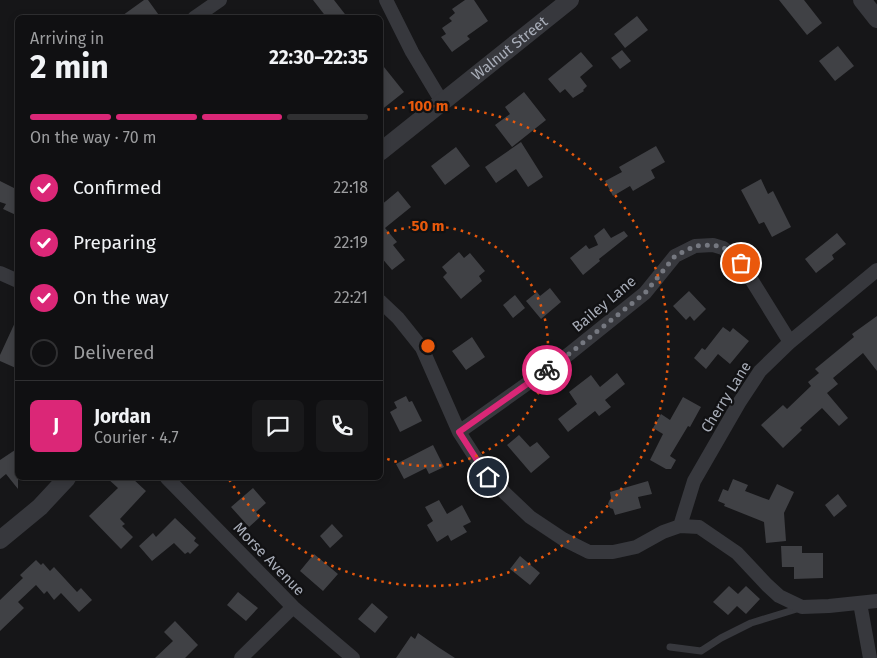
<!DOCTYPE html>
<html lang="en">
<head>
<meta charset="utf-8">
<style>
	body { margin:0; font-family:"Fira Sans",sans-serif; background:#19191b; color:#f1f3f6; height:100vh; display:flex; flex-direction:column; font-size:19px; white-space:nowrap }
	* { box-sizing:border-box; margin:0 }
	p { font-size:16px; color:#9c9d9f }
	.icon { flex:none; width:28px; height:28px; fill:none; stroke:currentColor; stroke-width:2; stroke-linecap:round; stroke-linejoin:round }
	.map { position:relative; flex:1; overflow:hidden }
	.sheet { position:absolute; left:15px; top:15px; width:368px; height:465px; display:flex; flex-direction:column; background:#101012; border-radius:8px; box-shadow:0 2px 8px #0003,0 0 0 1px #303032 }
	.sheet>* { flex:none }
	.pin { position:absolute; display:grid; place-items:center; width:42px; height:42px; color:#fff; margin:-21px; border:2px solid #fff; border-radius:50%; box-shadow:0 1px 5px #0007 }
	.courier { position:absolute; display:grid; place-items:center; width:50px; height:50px; margin:-25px; border:4px solid #db2777; border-radius:50%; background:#fff; color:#222; box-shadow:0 1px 6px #0007 }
	.headline em { font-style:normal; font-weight:700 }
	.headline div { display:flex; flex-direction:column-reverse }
	.headline { display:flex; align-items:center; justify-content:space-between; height:85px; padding:0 15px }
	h1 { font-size:32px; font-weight:700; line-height:38px }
	.bar { display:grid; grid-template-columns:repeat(4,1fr); gap:8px 5px; align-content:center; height:60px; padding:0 15px }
	.bar i { height:6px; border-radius:4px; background:#303032 }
	.bar .active { background:#db2777 }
	.bar p { grid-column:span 4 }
	.line { display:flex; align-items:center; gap:12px; padding:0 15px; border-top:1px solid #303032 }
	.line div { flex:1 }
	.round { display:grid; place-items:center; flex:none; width:52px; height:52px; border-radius:8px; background:#19191b }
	ol { padding:0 15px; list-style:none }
	li { display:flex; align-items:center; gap:15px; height:55px }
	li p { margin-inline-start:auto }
	li .icon { padding:5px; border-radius:50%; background:#db2777; color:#fff; stroke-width:4 }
	li:last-child { color:#9c9d9f }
	li i { width:28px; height:28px; border:2px solid #303032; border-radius:50% }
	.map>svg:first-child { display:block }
	.building { fill:#404145 }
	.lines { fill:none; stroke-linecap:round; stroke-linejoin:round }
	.service { stroke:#37383d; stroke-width:7 }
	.minor { stroke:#37383d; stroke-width:14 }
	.tertiary { stroke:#37383d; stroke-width:18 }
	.done { stroke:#757880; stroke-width:5; stroke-dasharray:0 9 }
	.route { stroke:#db2777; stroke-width:6 }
	.ring { fill:none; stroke:#e8590c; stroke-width:2.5; stroke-dasharray:2.5 5 }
	.labels { text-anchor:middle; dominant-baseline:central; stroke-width:4.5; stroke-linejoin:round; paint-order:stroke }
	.street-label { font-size:15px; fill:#a8adb8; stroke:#111113 }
	.centre { fill:#e8590c; stroke:#111113; stroke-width:2.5 }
	.ring-label { font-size:15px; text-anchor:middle; font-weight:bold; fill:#e8590c; stroke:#111113; stroke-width:4.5; stroke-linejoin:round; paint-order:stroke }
</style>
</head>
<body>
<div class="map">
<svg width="877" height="658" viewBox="0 0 877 658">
	<rect width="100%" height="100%" fill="#161618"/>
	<path class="building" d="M144 0H148L161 18H119Z
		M313 0H334L348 18H327Z
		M465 0H474L488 21 467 36 470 39 452 52 441 37 446 34 442 28 452 21 449 18 455 13 452 9Z
		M779 0H804L822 23 807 35Z
		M637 16 648 30 625 48 614 34Z
		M838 46 854 66 835 81 819 61Z
		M622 50 631 61 620 69 611 58Z
		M581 52 593 66 580 77 587 86 583 90 584 91 573 98 565 89 560 93 548 79Z
		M380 62 404 92 380 111Z
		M524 92 546 120 512 147 495 125 510 114 505 107Z
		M521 142 543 177 528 187 516 169 496 183 485 167Z
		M656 146 665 162 651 170 655 178 633 191 630 186 613 196 605 181 622 172 619 167Z
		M456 147 470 166 445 185 431 166Z
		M761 179 768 194 773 191 791 227 772 237 764 222 759 224 741 190Z
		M0 181 14 188 18 181V216L3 209 6 204 0 202Z
		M398 191 411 207 385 228 397 242 393 245 405 260 392 270 380 256V206Z
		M604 228 611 238 624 231 628 236 599 259 600 261 583 275 570 258 586 245 589 249 598 245 594 236Z
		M837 233 846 244 832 255 834 259 816 273 805 259Z
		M459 252 464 258 470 253 485 271 479 276 482 281 461 299 443 277 447 273 442 267Z
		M550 288 561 302 541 319 526 301 537 292 540 296Z
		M689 291 706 309 694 321 690 316 686 320 673 306Z
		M515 295 525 308 513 318 503 305Z
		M18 316V369L0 361V355Z
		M877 316V371L863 353 833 378 838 384 827 393 848 418 839 426 822 408 800 428 802 430 783 448 761 425 783 405 787 409 811 386 808 382 819 373 815 369 854 337 852 334Z
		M723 327 730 332 733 328 749 341 730 364 718 354 706 369 694 358 702 348 705 350Z
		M472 337 485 357 466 370 452 351Z
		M617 373 625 384 605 400 611 407 599 416 595 411 568 432 558 419 577 404 569 392 591 375 600 387Z
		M406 396 409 402 412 401 422 421 400 432 390 412 397 408 394 402Z
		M683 397 701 407 690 427 688 426 670 456 676 460 671 469H666L650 460 663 434 653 428 661 414 670 420Z
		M519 435 530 447 537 442 550 457 531 473 507 445Z
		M433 445 444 467 429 474 426 468 404 479 396 464Z
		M18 448V489L6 474 0 479V460Z
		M107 478H132L146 491 120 519 125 524 122 526 133 537 121 549 89 516 118 488Z
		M733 479 748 485 745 491 769 500 777 484 794 492 784 513 786 541 766 543 764 522 724 506 725 504 718 501 723 489 728 491Z
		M648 481 652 494 638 497 641 508 615 515 613 509 610 508 608 504 609 501 611 498 610 492Z
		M253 488 266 503 256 512 260 517 249 527 231 507Z
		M838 494 847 506 834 517 825 505Z
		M439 500 447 514 462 505 471 522 463 526 467 532 451 541 448 535 437 542 427 525 433 521 425 507Z
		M175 518 196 538 194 541 199 545 190 554 188 552 185 554 174 543 152 561 139 546 153 533 156 537Z
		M332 524 343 536 330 548 320 536Z
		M781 546H802V553H823V578L794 579V567H782Z
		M314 554 338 574 323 591 300 571Z
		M520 556 540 573 530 585 510 569Z
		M36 560 41 565 43 563 50 571 54 567 77 592 81 588 92 600 79 612 61 593 54 600 47 591 44 594 36 585 18 602 24 608 0 631V600L23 578 20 575Z
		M729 586 738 594 746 586 760 599 746 614 737 606 728 615 713 602Z
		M238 592 258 608 246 621 227 605Z
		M372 603 388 617 375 633 358 619Z
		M175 621 198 645 185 658H155L173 641 164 632Z
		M418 633 438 647 455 658H396L411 636 415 639Z"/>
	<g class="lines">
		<path class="service" d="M670 647 701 651 721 638 751 623 800 608"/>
		<path class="minor" d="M386 0 412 52 442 102
			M194 18 220 0
			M0 273 18 281
			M380 301 398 318 422 348 459 432 488 477 530 517 563 539 589 552H613L636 547 663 532 680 526 699 527 737 553 767 585 779 596 802 607 829 606 877 601
			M459 432 569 354 645 293 675 256 695 246 713 245 723 248 741 263 790 342
			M167 478 293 607 353 658
			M680 526 694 481 739 403 760 371 790 342 877 270
			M860 603 870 658
			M241 658 293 607"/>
		<g class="tertiary">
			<path d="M862 0 877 19"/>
			<path id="s1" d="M380 152 570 0"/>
			<path d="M0 540 40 507 67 478"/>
		</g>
	</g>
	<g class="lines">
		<path class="done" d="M547 370 569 354 645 293 675 256 695 246 713 245 724 248 741 263"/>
		<path class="route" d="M488 477 459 432 547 370"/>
	</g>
	<g class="ring">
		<path d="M380 236A120 120 0 1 1 380 456"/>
		<path d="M380 111A240 240 0 1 1 228 478"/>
	</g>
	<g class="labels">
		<g class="street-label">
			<text stroke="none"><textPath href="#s1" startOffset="166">Walnut Street</textPath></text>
			<text transform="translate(604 304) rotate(-40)">Bailey Lane</text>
			<text transform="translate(726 397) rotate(-58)">Cherry Lane</text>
			<text transform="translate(269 559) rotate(46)">Morse Avenue</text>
		</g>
	</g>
	<circle cx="428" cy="346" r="8" class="centre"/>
	<g class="ring-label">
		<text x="428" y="111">100 m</text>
		<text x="428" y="231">50 m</text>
	</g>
</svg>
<div class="pin" style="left:741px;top:263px;background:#ea580c"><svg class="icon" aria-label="bag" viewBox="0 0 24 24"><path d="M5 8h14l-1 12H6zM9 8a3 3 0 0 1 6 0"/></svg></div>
<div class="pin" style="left:488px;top:477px;background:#1f2937"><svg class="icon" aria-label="home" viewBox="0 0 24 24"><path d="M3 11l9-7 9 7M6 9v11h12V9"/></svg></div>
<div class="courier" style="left:547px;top:370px"><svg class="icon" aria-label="bike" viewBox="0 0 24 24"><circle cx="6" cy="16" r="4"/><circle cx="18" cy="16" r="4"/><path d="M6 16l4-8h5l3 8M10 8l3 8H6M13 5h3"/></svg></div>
<section class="sheet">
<div class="headline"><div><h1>2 min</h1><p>Arriving in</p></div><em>22:30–22:35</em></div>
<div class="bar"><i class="active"></i><i class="active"></i><i class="active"></i><i></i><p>On the way · 70 m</p></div>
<ol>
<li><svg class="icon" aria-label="check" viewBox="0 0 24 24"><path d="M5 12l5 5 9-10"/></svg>Confirmed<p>22:18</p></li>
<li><svg class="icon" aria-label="check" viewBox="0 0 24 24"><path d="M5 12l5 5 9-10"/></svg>Preparing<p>22:19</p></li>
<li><svg class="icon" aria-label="check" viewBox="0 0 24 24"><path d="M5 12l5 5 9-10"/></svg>On the way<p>22:21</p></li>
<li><i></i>Delivered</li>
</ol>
<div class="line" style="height:90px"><b class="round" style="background:#db2777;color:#fff">J</b><div><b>Jordan</b><p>Courier · 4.7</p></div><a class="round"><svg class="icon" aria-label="chat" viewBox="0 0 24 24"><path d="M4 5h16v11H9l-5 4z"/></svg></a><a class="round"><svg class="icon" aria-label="phone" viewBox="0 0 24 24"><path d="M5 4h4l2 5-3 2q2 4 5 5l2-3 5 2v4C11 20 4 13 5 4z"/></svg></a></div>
</section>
</div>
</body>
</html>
